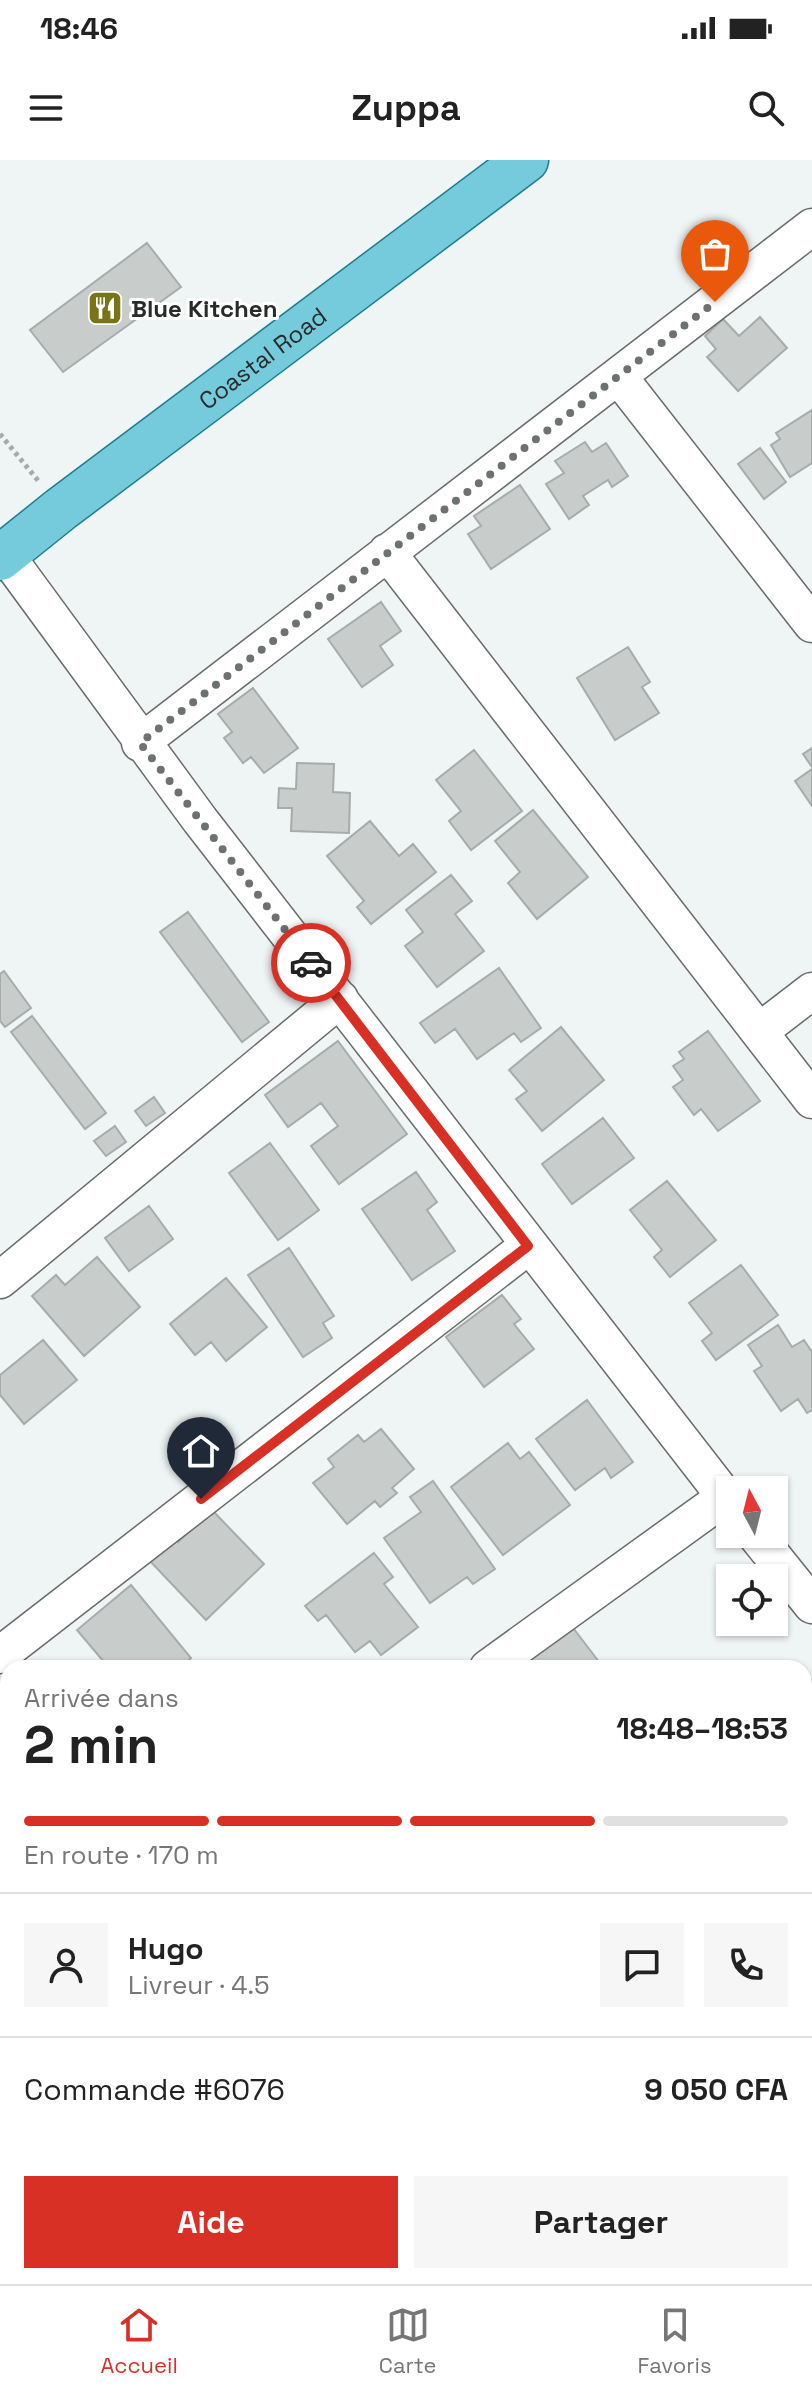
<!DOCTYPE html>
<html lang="fr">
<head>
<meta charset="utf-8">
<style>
	body { margin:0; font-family:"Space Grotesk",sans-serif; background:#f6f6f6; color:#222; height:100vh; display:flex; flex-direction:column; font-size:30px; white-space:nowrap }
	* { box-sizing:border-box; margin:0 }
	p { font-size:26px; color:#767676 }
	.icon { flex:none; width:44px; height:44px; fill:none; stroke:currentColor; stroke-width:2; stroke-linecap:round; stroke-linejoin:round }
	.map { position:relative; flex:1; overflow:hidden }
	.drawer { position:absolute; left:0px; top:1500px; width:812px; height:624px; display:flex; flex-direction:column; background:#fff; border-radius:24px 24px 0 0; box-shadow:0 2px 6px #0004 }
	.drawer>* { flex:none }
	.needle { width:52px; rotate:353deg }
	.tools { position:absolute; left:716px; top:1316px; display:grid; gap:16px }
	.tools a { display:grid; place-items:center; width:72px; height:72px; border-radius:0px; background:#fff; box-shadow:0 2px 6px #0004; font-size:40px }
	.pin { position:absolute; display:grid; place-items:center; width:68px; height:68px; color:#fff; margin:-82px -34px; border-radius:50% 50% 50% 0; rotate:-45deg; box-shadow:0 0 8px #0007 }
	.pin .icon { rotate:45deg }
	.courier { position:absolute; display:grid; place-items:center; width:80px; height:80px; margin:-40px; border:6px solid #d93025; border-radius:50%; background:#fff; color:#222; box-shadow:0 2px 10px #0007 }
	.summary em { font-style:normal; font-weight:700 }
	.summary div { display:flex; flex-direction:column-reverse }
	.summary { display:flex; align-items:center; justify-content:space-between; height:136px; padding:0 24px }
	h1 { font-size:52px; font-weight:700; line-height:60px }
	.bar { display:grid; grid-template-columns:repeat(4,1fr); gap:12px 8px; align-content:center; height:96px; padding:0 24px }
	.bar i { height:10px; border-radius:6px; background:#e0e0e0 }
	.bar .active { background:#d93025 }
	.bar p { grid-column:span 4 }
	.line { display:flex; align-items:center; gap:20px; padding:0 24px; border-top:2px solid #e0e0e0 }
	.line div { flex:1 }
	.round { display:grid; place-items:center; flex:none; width:84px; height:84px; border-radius:0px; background:#f6f6f6 }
	.action { display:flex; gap:16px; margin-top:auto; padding:16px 24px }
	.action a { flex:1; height:92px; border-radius:0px; background:#d93025; color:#fff; font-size:32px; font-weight:700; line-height:92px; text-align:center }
	.action a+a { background:#f6f6f6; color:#222 }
	.status { display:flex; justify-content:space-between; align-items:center; height:56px; padding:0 40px; background:#fff; direction:ltr }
	.status svg { height:22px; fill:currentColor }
	header { display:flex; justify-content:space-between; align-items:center; height:104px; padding:0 24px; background:#fff; font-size:36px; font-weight:700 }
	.menu { display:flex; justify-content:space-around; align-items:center; height:112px; border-top:2px solid #e0e0e0; background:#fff; font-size:22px; color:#767676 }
	.menu a { display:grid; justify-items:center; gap:4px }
	.menu .active { color:#d93025 }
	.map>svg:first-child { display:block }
	.building { fill:#c8cccb; stroke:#a7acaa; stroke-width:2 }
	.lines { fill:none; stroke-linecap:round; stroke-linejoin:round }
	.minor-casing { stroke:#686c6c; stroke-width:39 }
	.major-casing { stroke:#1f7d8e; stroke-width:47 }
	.path { stroke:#a7aaaa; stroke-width:5; stroke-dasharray:4 4; stroke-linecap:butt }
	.minor { stroke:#fff; stroke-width:36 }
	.major { stroke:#75cbdc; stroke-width:44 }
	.done { stroke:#6e7171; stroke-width:8; stroke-dasharray:0 14.4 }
	.route { stroke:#d93025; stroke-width:10 }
	.labels { text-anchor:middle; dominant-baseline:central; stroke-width:6; stroke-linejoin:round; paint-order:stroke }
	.poi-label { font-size:24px; font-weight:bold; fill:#292b2b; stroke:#fff; text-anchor:start }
	.street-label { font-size:24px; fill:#292b2b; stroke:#fff }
</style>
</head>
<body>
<div class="status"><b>18:46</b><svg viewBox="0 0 49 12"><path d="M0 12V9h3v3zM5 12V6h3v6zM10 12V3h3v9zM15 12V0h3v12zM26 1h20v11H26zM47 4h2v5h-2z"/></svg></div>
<header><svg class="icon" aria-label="menu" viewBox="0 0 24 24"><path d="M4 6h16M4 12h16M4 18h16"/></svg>Zuppa<svg class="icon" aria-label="search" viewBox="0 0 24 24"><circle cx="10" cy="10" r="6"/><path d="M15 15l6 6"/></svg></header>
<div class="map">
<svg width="812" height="2124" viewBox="0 0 812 2124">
	<rect width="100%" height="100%" fill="#eff4f4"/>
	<path class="building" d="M147 83 181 127 63 212 30 170Z
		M760 157 787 188 738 231 707 197 716 189 705 176 723 159 739 176Z
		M812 250V303L790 317 771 285 780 279 776 273Z
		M585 282 592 292 606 283 628 316 612 327 608 320 583 336 589 345 569 359 546 324 564 313 555 301Z
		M760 288 786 322 764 339 738 304Z
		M520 325 550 369 491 409 468 374 481 366 474 356Z
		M381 442 401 471 380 486 393 505 362 527 328 479Z
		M628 487 650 522 642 527 659 553 615 580 577 518Z
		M253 528 298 588 264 613 251 597 243 603 224 578 232 572 218 554Z
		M812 588V607L803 594Z
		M474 590 522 651 471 690 449 661 461 651 436 620Z
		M297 603 334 604 333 632 350 633 349 673 291 671 292 648H278L279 628 296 629Z
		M812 609V646L795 621Z
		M533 650 588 717 537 759 508 723 520 712 495 681Z
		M370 661 399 696 413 684 436 712 371 764 357 747 364 741 327 696Z
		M451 715 472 741 455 754 484 791 437 827 405 786 423 772 406 750Z
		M188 752 269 862 242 882 160 772Z
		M499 808 541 868 521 882 514 873 477 899 455 869 435 883 420 863Z
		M4 811 31 848 5 867 0 861V814Z
		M32 856 106 953 85 969 11 872Z
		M561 867 604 920 542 971 516 939 527 931 509 910Z
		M708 871 760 941 718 971 701 949 694 955 673 927 683 920 673 906 684 899 679 892Z
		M338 881 407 974 339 1024 311 986 338 966 321 943 288 967 265 935Z
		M154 937 165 953 146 966 135 951Z
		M603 958 634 998 572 1044 542 1004Z
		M115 966 126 982 106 996 94 981Z
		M270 983 319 1050 278 1080 229 1013Z
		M416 1012 437 1042 427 1050 455 1091 412 1120 362 1049Z
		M667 1021 716 1080 670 1117 654 1097 662 1090 630 1050Z
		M149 1046 173 1079 129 1111 105 1078Z
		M289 1088 334 1156 323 1163 332 1178 303 1197 248 1115Z
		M97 1097 140 1147 84 1196 32 1136 56 1115 65 1125Z
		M741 1105 778 1155 716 1200 702 1181 712 1173 689 1143Z
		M226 1118 267 1167 226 1201 211 1182 195 1195 170 1164Z
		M502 1135 521 1159 514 1164 534 1189 484 1227 446 1177Z
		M778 1165 792 1187 804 1180 812 1192V1250L807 1253 798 1239 781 1251 754 1211 762 1206 748 1185Z
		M43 1180 77 1220 24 1264 0 1235V1215Z
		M587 1240 633 1302 611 1318 605 1308 575 1330 536 1279Z
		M381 1269 414 1309 392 1328 397 1333 380 1347 375 1341 347 1364 313 1323 334 1307 328 1299 358 1275 364 1282Z
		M508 1283 520 1299 529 1292 570 1345 503 1395 451 1327Z
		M433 1321 495 1409 473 1424 467 1417 430 1443 384 1378 421 1352 410 1337Z
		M212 1350 264 1404 206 1460 149 1400 173 1377 178 1382Z
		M374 1393 393 1417 384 1424 418 1467 381 1495 370 1481 355 1492 326 1455 318 1461 305 1446Z
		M131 1425 191 1498 179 1508H109L77 1470Z
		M567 1460 603 1507V1508H536L524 1493Z
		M804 1510 812 1521V1565L804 1570Z
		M3 1698 8 1703V1771L0 1779V1701Z
		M0 1917 8 1927V1961L0 1967Z
		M449 2116H501L489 2124H454Z"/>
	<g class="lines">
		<g class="minor-casing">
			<path id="minor" d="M619 217 812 464
				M387 392 812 940
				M5 394 200 660 730 1343
				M140 583 812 67
				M760 871 812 831
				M0 1120 340 839
				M755 1374 812 1445
				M0 1495 528 1086
				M488 1508 725 1337
				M0 1867 8 1861
				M804 1966 812 1960
				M287 2116 293 2124
				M117 2124 127 2116
				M598 2124 608 2116"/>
		</g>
		<g class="major-casing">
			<g id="major">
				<path id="s1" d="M0 398 61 349 526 0"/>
			</g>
		</g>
		<path class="path" d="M0 274 40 323"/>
		<use href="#minor" class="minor"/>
		<use href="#major" class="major"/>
	</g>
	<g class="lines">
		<path class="done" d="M311 803 140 583 715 142"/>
		<path class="route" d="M201 1339 528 1086 311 803"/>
	</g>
	<defs>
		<g id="restaurant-square" transform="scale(1.8)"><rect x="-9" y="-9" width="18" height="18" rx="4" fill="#787418" stroke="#fff"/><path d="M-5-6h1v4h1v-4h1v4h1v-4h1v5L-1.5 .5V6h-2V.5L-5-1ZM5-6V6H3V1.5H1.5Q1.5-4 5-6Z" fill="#fff"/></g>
	</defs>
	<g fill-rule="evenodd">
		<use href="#restaurant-square" x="105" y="148"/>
	</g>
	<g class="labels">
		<g class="poi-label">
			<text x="131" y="148">Blue Kitchen</text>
		</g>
		<g class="street-label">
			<text stroke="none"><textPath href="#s1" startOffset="330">Coastal Road</textPath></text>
		</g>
	</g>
</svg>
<div class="tools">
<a><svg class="needle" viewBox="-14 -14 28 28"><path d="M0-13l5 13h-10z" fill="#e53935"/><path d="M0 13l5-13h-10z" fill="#767676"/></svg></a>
<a><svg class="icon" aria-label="locate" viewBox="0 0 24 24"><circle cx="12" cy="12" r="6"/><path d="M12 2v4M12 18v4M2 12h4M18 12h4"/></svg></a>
</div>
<div class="pin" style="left:715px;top:142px;background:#ea580c"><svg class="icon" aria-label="bag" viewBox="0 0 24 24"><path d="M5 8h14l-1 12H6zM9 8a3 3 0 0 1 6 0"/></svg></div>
<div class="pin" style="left:201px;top:1339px;background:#1f2937"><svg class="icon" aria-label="home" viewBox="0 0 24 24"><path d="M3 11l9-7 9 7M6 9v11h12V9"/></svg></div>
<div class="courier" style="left:311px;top:803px"><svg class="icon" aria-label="car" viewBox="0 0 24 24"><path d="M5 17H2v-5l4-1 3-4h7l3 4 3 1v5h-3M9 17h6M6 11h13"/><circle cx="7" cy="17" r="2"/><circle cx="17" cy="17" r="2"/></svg></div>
<section class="drawer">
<div class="summary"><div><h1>2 min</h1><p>Arrivée dans</p></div><em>18:48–18:53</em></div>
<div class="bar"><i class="active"></i><i class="active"></i><i class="active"></i><i></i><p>En route · 170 m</p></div>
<div class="line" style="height:144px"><a class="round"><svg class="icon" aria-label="person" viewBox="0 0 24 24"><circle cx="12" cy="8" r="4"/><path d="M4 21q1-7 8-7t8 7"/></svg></a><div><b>Hugo</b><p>Livreur · 4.5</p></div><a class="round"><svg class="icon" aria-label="chat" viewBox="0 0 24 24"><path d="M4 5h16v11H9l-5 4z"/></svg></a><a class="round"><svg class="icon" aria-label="phone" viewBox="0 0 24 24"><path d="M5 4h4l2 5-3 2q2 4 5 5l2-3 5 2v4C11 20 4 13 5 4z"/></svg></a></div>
<div class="line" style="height:104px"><div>Commande #6076</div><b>9 050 CFA</b></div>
<div class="action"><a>Aide</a><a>Partager</a></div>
</section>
</div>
<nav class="menu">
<a class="active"><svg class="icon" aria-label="home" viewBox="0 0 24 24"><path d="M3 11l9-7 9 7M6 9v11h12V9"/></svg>Accueil</a>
<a><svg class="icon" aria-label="map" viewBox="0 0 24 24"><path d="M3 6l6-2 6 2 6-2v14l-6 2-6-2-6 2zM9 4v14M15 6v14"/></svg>Carte</a>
<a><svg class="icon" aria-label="saved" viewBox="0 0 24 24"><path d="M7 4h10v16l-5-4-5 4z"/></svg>Favoris</a>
</nav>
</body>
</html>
